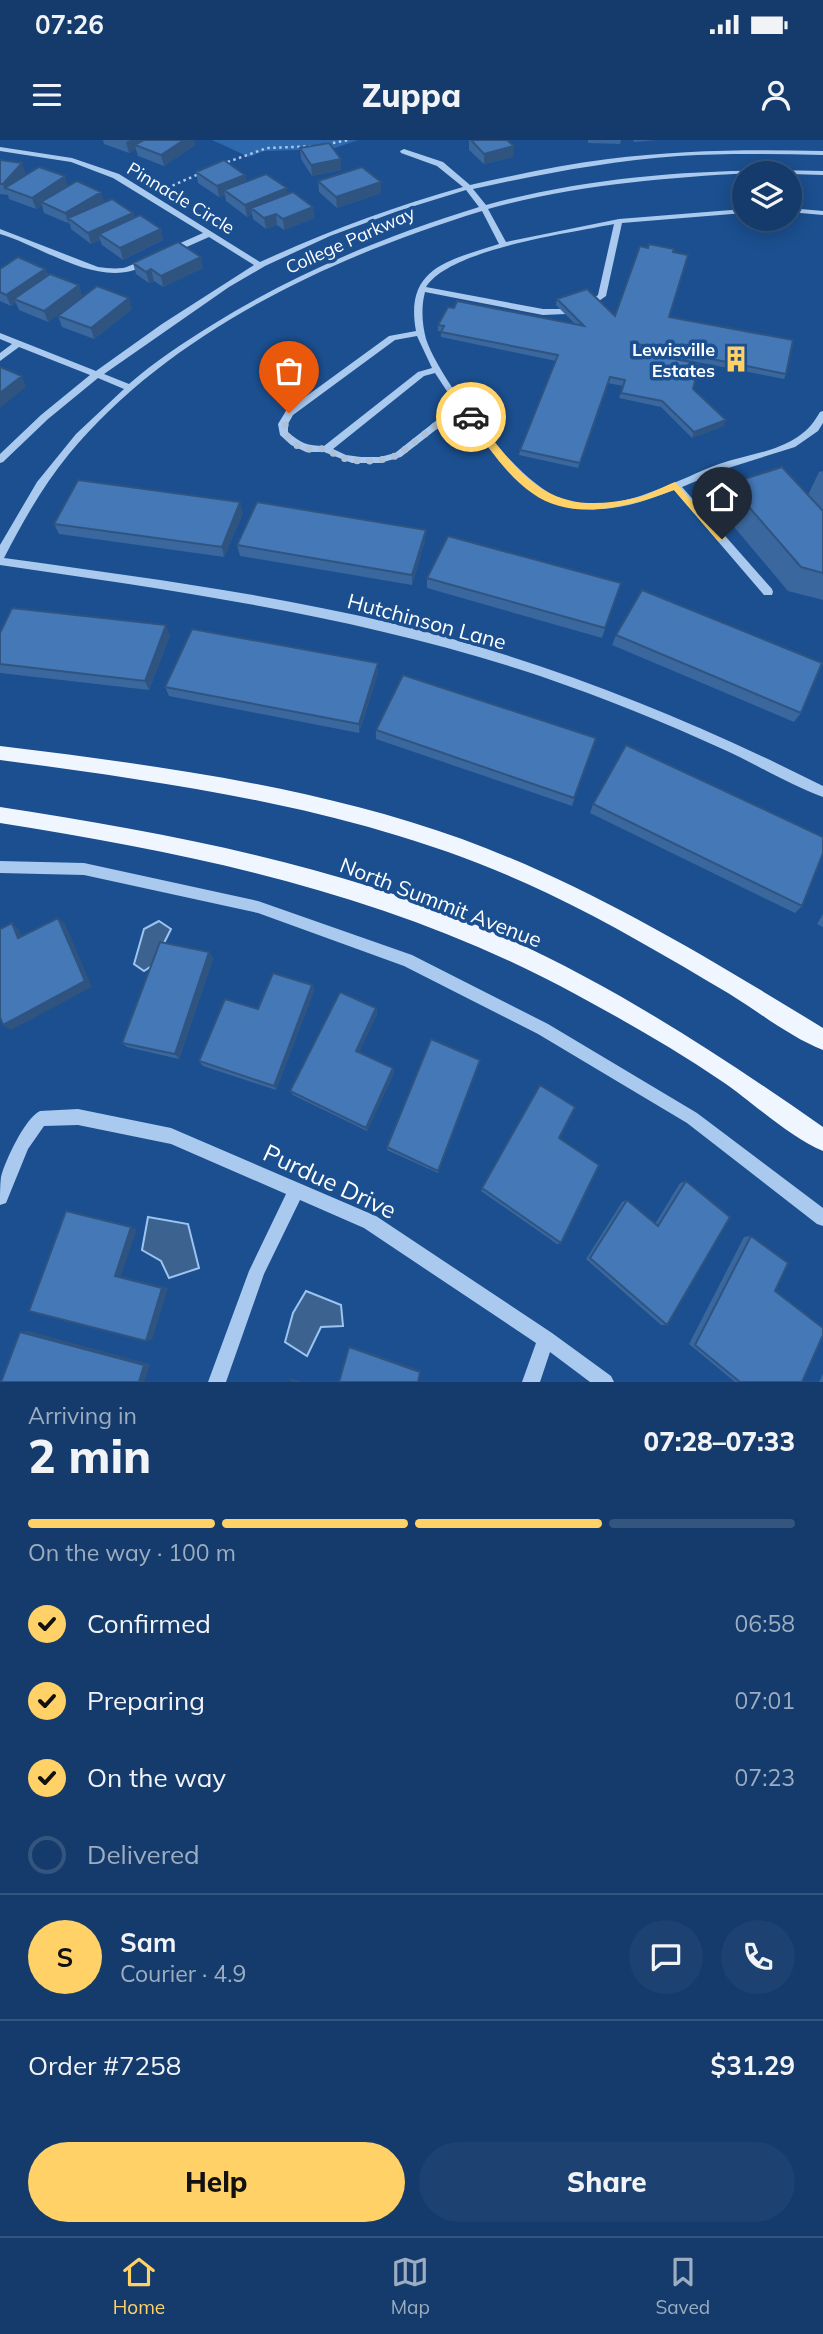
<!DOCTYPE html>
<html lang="en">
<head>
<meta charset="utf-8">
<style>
	body { margin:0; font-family:Mulish,sans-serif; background:#1d4271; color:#f1f3f6; height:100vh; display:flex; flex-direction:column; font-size:26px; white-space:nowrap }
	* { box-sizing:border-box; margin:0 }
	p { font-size:23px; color:#9dadc1 }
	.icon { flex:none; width:38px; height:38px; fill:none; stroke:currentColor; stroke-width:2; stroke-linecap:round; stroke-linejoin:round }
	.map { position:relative; height:1242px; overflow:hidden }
	.panel { display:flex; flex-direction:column; background:#143b6b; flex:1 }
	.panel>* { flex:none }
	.buttons { position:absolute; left:732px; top:21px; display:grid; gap:14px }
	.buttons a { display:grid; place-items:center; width:70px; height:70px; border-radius:50%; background:#143b6b; box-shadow:0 4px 18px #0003,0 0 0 2px #33557e; font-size:35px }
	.pin { position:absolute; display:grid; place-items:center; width:60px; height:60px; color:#fff; margin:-72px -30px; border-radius:50% 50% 50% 0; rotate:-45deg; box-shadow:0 0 7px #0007 }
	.pin .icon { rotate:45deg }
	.courier { position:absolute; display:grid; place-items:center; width:70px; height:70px; margin:-35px; border:5px solid #ffd166; border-radius:50%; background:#fff; color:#222; box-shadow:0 2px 9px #0007 }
	.summary em { font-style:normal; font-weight:800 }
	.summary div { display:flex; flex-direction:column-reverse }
	.summary { display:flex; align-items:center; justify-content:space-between; height:119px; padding:0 28px }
	h1 { font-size:46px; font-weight:800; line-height:52px }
	.bar { display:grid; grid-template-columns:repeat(4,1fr); gap:10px 7px; align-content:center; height:84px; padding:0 28px }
	.bar i { height:9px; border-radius:5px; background:#33557e }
	.bar .selected { background:#ffd166 }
	.bar p { grid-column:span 4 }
	.line { display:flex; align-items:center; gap:18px; padding:0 28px; border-top:2px solid #33557e }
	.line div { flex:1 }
	.round { display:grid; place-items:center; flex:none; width:74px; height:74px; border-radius:37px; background:#1d4271 }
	ol { padding:0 28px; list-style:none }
	li { display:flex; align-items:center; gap:21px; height:77px }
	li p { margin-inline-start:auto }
	li .icon { padding:7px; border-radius:50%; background:#ffd166; color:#111; stroke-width:4 }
	li:last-child { color:#9dadc1 }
	li i { width:38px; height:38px; border:4px solid #33557e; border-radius:50% }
	.button { display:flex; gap:14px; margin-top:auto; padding:14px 28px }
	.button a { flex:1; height:80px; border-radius:42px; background:#ffd166; color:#111; font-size:28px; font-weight:800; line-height:80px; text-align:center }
	.button a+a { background:#1d4271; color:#f1f3f6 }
	.status { display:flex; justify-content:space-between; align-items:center; height:49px; padding:0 35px; background:#143b6b; direction:ltr }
	.status svg { height:19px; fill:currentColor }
	header { display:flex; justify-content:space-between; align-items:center; height:91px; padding:0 28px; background:#143b6b; font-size:32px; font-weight:800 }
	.tab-bar { display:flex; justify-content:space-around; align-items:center; height:98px; border-top:2px solid #33557e; background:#143b6b; font-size:19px; color:#9dadc1 }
	.tab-bar a { display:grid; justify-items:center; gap:4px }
	.tab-bar .selected { color:#ffd166 }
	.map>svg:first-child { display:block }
	.green { fill:#2e69ad }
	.water { fill:#3c6290; stroke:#9cc4f0; stroke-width:2 }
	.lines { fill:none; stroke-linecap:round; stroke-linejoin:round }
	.path { stroke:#a9c9ee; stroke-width:2.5; stroke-dasharray:2.5 3.5; stroke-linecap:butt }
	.minor { fill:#a9c9ee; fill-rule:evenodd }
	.major { fill:#f0f6ff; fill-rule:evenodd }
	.wall { fill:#3a679d }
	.shaded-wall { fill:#305480 }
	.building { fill:#4478b7; stroke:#305480; stroke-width:2 }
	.route { fill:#ffd166 }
	.done { stroke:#afc1d8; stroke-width:7; stroke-dasharray:0 12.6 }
	.labels { text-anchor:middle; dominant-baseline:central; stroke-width:7; stroke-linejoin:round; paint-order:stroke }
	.far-street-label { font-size:18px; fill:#fff; stroke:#1b4f8f }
	.far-poi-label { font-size:18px; font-weight:bold; fill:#fff; stroke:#1b4f8f; text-anchor:end }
	.street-label { font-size:21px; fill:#fff; stroke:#1b4f8f }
	.near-street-label { font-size:24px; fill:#fff; stroke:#1b4f8f }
</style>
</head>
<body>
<div class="status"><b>07:26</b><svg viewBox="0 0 49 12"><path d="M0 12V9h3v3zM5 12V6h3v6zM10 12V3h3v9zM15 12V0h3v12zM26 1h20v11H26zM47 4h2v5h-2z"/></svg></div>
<header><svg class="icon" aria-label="menu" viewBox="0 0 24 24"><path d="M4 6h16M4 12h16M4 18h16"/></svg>Zuppa<svg class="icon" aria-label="person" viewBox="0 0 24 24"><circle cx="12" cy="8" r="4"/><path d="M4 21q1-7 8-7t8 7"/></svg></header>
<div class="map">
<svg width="823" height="1242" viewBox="0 0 823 1242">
	<rect width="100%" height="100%" fill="#1b4f8f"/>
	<path class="green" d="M212 0H358L332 9 264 11 249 17Z"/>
	<path class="water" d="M159 781 171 789 153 825 144 831 134 824 144 789Z
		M148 1077 188 1084 199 1128 169 1138 161 1121 142 1110Z
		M306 1151 341 1165 343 1186 321 1187 307 1216 285 1202 293 1173Z"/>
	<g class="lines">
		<path class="path" d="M327 4 349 0
			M222 24 267 8 315 6
			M167 48 201 33"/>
		<path class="minor" d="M0 7 72 18 119 34 260 122C328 91 392 67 463 47L437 26 401 13 400 11 404 9 443 22 470 45C515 35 561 25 608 19 679 10 751 9 823 11V15C775 14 727 13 679 16 609 21 541 34 473 49L486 65C596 35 709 28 823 31V35C797 35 775 32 749 33 664 38 573 45 488 69L506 102 619 79 744 69V73L622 83 606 156 593 165 589 162 598 155 614 84C570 93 450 109 426 147L543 169H563L567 172 566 174 543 175 425 152C421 167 422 184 426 199 440 241 518 343 561 359 614 378 671 342 719 324 746 315 776 312 799 296 809 289 814 282 820 272L823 271V283L818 291 795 307 725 329 682 347 772 449 773 452 772 455H764L674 350C563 395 526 359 460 271L401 317 380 323H352L324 312H306L291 305 280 295 278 284 286 271 389 196 416 191C404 127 450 120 499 104L482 71C332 117 171 191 69 314 43 346 23 381 4 418 134 436 264 453 391 483 541 519 686 577 823 646V657C790 645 759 626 727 611 666 583 604 558 540 536 364 477 184 452 0 425V405L37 342 76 294 124 249 98 238 48 279 3 322 0 323V314L41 275 90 235 19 207 0 221V213L12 204 0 199V193L96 231 162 184 254 125 209 97 173 113H167V109L203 93 113 38 71 22 0 11ZM466 50 479 67C385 96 295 133 212 185 183 203 154 222 129 244L104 234 229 147 265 126 330 96 398 71ZM417 196 432 228 418 232 324 306C308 306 300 303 288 292V284L293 275 395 200ZM435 233 456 265 395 313 380 317H361L346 315 333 309 424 236Z
			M789 68 823 71V75L789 72Z
			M0 89 98 127C106 128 114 129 123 128 133 126 142 117 151 121 107 155 45 107 0 94Z
			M0 721 84 723 258 761 412 815 548 884 697 973 823 1068V1086L817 1084 687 983 538 894 404 826 258 773 84 735 0 733Z
			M78 969 171 988 376 1076 552 1193 611 1236 614 1242H590L550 1212 540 1242H522L536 1203 364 1088 300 1060 264 1134 226 1242H208L249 1131 286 1054 171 1004 78 985 44 986 28 1009 6 1063 0 1065C0 1056 0 1045 1 1037 5 1021 25 978 40 971Z"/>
		<path class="major" d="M0 606C156 625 313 646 462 699 590 746 707 817 823 888V910C790 897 759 872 728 853 669 818 610 783 547 753 375 671 187 645 0 620Z
			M0 667C167 693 335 724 491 791 610 843 717 913 823 987V1011C791 998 752 962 723 942 676 910 627 882 577 855 395 756 203 715 0 683Z"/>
	</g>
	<path class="wall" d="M103 0H194L195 5 164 26 138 16 136 9 129 13 104 4Z
		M469 0H507L513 17 484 24 469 10Z
		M588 0H621L620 4 588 3Z
		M633 0H657L634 2Z
		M300 8 341 19V30L312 36 301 19Z
		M0 20 26 34 23 37 101 52 104 62 133 73 134 78 161 89 163 100 123 120 102 105 100 100 91 104 71 89 70 84 44 73 42 65 36 69 9 59 8 55 0 54Z
		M196 32 245 35 246 41 288 54 313 67 314 78 284 90 277 85 266 89 253 79 252 74 247 77 226 61 225 55 219 57 198 43Z
		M318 41 381 53 337 68 319 52Z
		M673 112 669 177 786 234 784 239 640 211 693 249 724 286 692 298 661 267 619 258 623 246 608 243 578 328 519 315 520 310 556 221 441 197V191H438V185L575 184 556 165 557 159 615 176Z
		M133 123 203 128 163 147 154 141 149 143 136 134Z
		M0 129H45L48 135 79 145 82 156 48 182 19 170 16 163 11 166 0 161Z
		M132 169 94 199 62 187 58 176Z
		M823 331V460L788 451 719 369 729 344 808 355 819 332Z
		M243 373 224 417 59 394 54 384Z
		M425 400 412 445 240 416 237 405Z
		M427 438 621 443 602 498 427 448Z
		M0 493 170 495 149 550 0 533Z
		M616 495 801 573 794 582 612 505Z
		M378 523V533L359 593 169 556 165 547Z
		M376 590 596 598 572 666 376 599Z
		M593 664 802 766 795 773 590 673Z
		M823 774V787L817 784Z
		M209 812 213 819 179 919 127 907 122 903Z
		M312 845 314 851 276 950 203 926 199 921 258 869Z
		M376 868 377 874 359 912 393 928 394 933 367 991 293 955 290 951Z
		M480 920 438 1033 387 1010V1007Z
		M540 945 559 998 561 1103 557 1104 481 1051Z
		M686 1041 667 1185H661L586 1119 622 1062 627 1060 655 1084 680 1043Z
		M751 1096 775 1151 802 1242H735L689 1204 744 1097Z
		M823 1234V1242H819Z"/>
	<path class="shaded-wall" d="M130 0H151L135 5 136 9 129 13 126 2Z
		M184 0H194L195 5 164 26 161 15Z
		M514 6 513 17 484 24V14Z
		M341 19V30L312 36 311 25Z
		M22 23 26 34 11 50 5 48 7 55 3 44Z
		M245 35 247 46 224 50 225 55 219 57 217 46Z
		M65 36 68 47 41 62 42 65 36 69 32 58Z
		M381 42V53L337 68 336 57Z
		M287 48 288 59 251 68 252 74 247 77 245 65Z
		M101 52 105 63 68 78 70 84H69L65 73Z
		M313 67 314 78 284 90 283 79Z
		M133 73 135 84 99 94 100 100 91 104 88 93Z
		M276 74 277 85 266 89 264 78Z
		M161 89 163 100 123 120 120 108Z
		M201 117 203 128 163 147 161 136Z
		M45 129 49 140 14 159 16 163 11 166 6 155Z
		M151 129 154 141 149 143 146 132Z
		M79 145 82 156 48 182 44 171Z
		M129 158 132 169 94 199 91 188Z
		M22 236 26 247 0 268V253Z
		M726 280 724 286 692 298 694 292Z
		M240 362 243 373 224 417 222 407Z
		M426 390 425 400 412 445V435Z
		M166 485 170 495 149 550 145 541Z
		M378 523V533L359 593V584Z
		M58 778 65 784 92 847 11 890 3 885Z
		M12 783 19 790 25 804 18 798Z
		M209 812 213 819 179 919 175 914Z
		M312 845 314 851 276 950 274 946Z
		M376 868 377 874 357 916 356 911Z
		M393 928 394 933 367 991 366 988Z
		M66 1071 137 1089 121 1136 168 1148 152 1200 146 1201 115 1136Z
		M28 1191 150 1224 144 1242H139L20 1192Z
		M350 1206 420 1230V1232L349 1207Z
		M291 1238 302 1242H294L288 1240Z"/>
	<path class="building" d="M144 0H184L161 15 135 5Z
		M471 0H507L514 6 484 14Z
		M329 3 341 19 311 25 300 8Z
		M0 20 22 23 3 44H0Z
		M224 20 245 35 217 46 196 32Z
		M39 27 65 36 32 58 5 48Z
		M362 27 381 42 336 57 318 41Z
		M266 34 287 48 245 65 224 50Z
		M77 41 101 52 65 73 41 62Z
		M293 52 313 67 283 79 276 74 264 78 251 68Z
		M112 59 133 73 88 93 68 78Z
		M140 75 161 89 120 108 99 94Z
		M178 102 201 117 161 136 151 129 146 132 133 123Z
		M649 104 674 109 673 112 688 115 669 177 793 200 786 234 632 203 641 212 699 224 693 249 726 280 694 292 662 261 621 253 625 240 610 237 580 323 520 310 558 215 441 192 444 186 438 185 448 167 454 168 457 161 584 186 557 159 587 149 615 176 640 106 648 108Z
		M18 117 45 129 6 155 0 152V129Z
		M50 134 79 145 44 171 14 159Z
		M97 146 129 158 91 188 58 176Z
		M0 227 22 236 0 253Z
		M782 327 823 371V433L801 427 729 344Z
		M78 340 240 362 222 407 54 384Z
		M257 362 426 390 412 435 237 405Z
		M448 396 621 443 605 488 427 438Z
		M642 450 822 523 801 573 616 495Z
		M12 468 166 485 145 541 0 524V493Z
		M192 489 378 523 359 584 165 547Z
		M403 535 596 598 574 658 376 590Z
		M626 605 823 697V713L802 766 593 664Z
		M58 778 85 841 3 885 0 877V789L12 783 18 798Z
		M160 802 209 812 175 914 122 903Z
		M273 833 312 845 274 946 199 921 225 859 258 869Z
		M340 852 376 868 356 911 393 928 366 988 290 951Z
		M431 899 480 920 438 1031 387 1007Z
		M540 945 575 967 559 998 599 1025 561 1103 482 1048Z
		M686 1041 730 1077 667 1185 590 1118 627 1060 658 1086Z
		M66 1071 131 1087 115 1136 162 1148 146 1201 29 1171Z
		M751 1096 788 1123 775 1151 823 1188V1195L802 1242H740L695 1205Z
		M20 1192 144 1225 139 1242H1Z
		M349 1207 420 1232 418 1242H339Z"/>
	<path class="route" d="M468 275H474C522 337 548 378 635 358 649 355 662 347 675 342L726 399 718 401 674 350C632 366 573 383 532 353 506 335 487 305 468 279Z"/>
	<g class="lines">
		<path class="done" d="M289 273C280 289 287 305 307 309 312 310 318 308 323 309 329 309 333 314 338 316 356 324 380 322 398 315L462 265 471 277"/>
	</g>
	<defs>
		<g id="building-bare" transform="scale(2.1)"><path d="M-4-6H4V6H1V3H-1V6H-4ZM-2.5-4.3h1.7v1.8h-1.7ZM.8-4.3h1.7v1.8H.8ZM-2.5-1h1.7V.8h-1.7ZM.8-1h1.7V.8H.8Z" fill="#ffd166" stroke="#1b4f8f" stroke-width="2.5" paint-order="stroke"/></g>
	</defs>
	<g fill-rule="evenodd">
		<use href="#building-bare" x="736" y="219"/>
	</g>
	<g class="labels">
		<g class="far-street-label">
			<text transform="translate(181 58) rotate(31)">Pinnacle Circle</text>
			<text transform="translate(350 100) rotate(-24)">College Parkway</text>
		</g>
		<g class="far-poi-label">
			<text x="715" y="209">Lewisville<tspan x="715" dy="21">Estates</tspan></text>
		</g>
		<g class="street-label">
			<text transform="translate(427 481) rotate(15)">Hutchinson Lane</text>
			<text transform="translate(441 762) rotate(21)">North Summit Avenue</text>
		</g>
		<g class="near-street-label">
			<text transform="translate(330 1041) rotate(25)">Purdue Drive</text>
		</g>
	</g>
</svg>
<div class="buttons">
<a><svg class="icon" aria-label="layers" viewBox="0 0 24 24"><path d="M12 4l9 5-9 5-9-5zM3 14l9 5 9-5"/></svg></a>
</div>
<div class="pin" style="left:289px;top:273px;background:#ea580c"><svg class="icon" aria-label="bag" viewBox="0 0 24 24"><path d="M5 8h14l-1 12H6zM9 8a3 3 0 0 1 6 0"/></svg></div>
<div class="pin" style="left:722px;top:399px;background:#1f2937"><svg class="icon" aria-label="home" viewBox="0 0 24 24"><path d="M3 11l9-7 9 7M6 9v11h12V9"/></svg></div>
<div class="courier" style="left:471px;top:277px"><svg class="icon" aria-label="car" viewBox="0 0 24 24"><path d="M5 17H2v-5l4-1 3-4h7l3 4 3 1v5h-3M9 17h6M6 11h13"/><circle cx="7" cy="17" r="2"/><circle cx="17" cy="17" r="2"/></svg></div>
</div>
<section class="panel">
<div class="summary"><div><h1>2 min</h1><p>Arriving in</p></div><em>07:28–07:33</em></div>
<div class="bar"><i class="selected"></i><i class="selected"></i><i class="selected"></i><i></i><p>On the way · 100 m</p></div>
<ol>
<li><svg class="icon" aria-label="check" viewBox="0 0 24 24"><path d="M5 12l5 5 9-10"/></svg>Confirmed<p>06:58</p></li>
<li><svg class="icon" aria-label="check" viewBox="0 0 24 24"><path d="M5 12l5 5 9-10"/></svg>Preparing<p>07:01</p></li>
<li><svg class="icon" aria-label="check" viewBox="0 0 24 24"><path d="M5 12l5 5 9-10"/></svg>On the way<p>07:23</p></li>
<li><i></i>Delivered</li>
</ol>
<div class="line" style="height:126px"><b class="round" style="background:#ffd166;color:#111">S</b><div><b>Sam</b><p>Courier · 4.9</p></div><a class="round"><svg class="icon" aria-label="chat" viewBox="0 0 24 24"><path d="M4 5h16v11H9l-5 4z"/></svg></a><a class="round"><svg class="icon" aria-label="phone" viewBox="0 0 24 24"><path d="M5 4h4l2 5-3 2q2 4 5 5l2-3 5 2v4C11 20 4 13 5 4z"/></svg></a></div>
<div class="line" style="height:91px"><div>Order #7258</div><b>$31.29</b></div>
<div class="button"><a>Help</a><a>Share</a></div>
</section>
<nav class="tab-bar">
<a class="selected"><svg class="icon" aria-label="home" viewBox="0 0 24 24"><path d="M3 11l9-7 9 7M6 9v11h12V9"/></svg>Home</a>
<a><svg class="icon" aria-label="map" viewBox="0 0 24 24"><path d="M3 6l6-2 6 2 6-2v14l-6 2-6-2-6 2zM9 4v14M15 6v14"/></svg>Map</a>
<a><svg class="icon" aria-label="saved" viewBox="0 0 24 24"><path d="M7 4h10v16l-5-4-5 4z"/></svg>Saved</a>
</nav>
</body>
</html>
